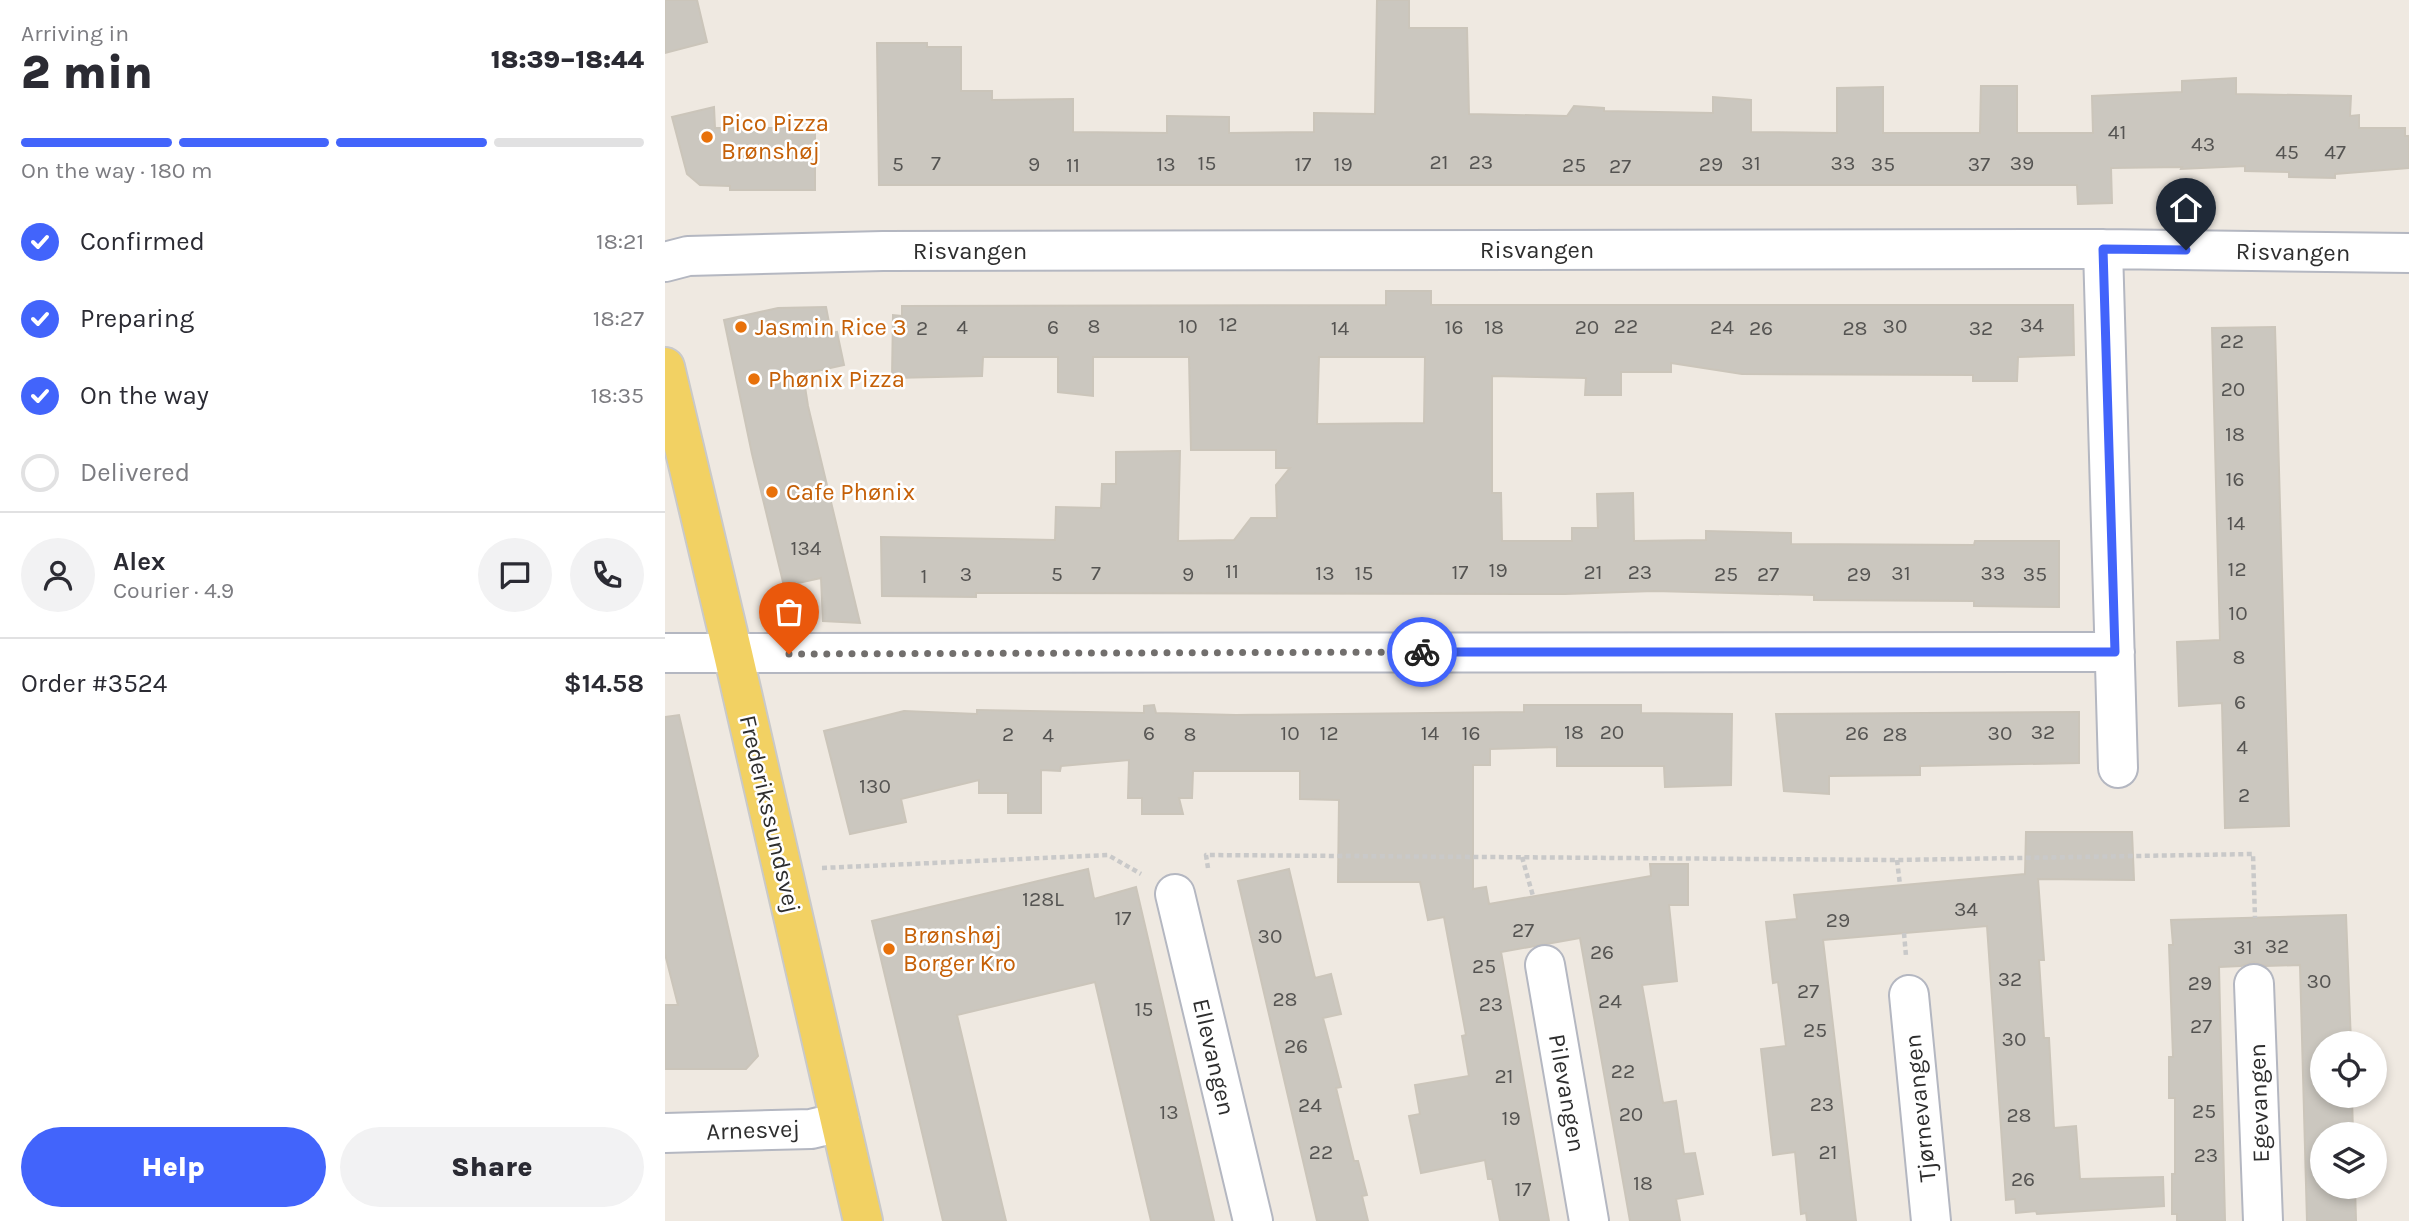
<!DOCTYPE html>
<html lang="en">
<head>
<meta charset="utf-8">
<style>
	body { margin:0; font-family:Karla,sans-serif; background:#f2f2f3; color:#2b2b33; height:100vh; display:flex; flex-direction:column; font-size:26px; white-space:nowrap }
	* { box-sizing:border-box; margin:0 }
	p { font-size:23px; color:#7c7c81 }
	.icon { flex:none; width:38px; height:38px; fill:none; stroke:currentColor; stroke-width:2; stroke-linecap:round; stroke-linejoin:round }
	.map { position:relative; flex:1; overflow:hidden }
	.panel { display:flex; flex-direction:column; background:#fff; width:665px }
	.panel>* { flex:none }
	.buttons { position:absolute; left:1645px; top:1031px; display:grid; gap:14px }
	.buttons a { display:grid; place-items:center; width:77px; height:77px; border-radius:50%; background:#fff; box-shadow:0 4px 10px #0003; font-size:35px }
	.pin { position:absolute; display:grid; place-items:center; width:60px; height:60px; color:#fff; margin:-72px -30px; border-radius:50% 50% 50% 0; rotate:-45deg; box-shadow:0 0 7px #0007 }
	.pin .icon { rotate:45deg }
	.courier { position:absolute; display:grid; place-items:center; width:70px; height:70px; margin:-35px; border:5px solid #4264fb; border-radius:50%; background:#fff; color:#222; box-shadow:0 2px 9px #0007 }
	.summary em { font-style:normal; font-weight:800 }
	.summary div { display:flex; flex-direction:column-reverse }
	.summary { display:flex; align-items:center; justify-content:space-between; height:119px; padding:0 21px }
	h1 { font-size:46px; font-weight:800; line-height:52px }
	.bar { display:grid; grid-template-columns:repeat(4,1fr); gap:10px 7px; align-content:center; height:84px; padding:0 21px }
	.bar i { height:9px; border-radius:5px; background:#e1e1e2 }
	.bar .current { background:#4264fb }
	.bar p { grid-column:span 4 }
	.line { display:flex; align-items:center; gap:18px; padding:0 21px; border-top:2px solid #e1e1e2 }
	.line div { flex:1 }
	.round { display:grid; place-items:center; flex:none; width:74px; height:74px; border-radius:37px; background:#f2f2f3 }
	ol { padding:0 21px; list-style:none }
	li { display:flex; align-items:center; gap:21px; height:77px }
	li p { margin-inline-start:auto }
	li .icon { padding:7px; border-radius:50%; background:#4264fb; color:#fff; stroke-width:4 }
	li:last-child { color:#7c7c81 }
	li i { width:38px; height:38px; border:4px solid #e1e1e2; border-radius:50% }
	.action { display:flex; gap:14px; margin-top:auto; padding:14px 21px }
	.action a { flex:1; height:80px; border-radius:42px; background:#4264fb; color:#fff; font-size:28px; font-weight:800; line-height:80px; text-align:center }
	.action a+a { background:#f2f2f3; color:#2b2b33 }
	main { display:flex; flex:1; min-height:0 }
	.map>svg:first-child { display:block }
	.building { fill:#cbc7bf; stroke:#cbc5ba; stroke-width:2; fill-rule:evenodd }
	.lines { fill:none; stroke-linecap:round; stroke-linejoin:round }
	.minor-casing { stroke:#b4b7c1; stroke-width:42 }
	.major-casing { stroke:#c9c9c9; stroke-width:42 }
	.path { stroke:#c9c9c9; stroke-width:4.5; stroke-dasharray:5 3.5; stroke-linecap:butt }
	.minor { stroke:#fff; stroke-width:38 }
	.major { stroke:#f2d163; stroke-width:38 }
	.done { stroke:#726f6d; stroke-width:7; stroke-dasharray:0 12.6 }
	.route { stroke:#4264fb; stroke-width:9 }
	.food-dot { fill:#e8710a; stroke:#fff; stroke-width:2.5 }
	.labels { text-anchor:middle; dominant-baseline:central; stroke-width:5; stroke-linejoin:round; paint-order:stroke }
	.number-label { font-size:21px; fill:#555452 }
	.food-label { font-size:24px; fill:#c56008; stroke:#fff; text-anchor:start }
	.street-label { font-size:24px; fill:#2e2e2e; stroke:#fff }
</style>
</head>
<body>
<main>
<section class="panel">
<div class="summary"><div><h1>2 min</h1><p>Arriving in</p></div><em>18:39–18:44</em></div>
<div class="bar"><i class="current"></i><i class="current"></i><i class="current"></i><i></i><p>On the way · 180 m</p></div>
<ol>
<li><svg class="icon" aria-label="check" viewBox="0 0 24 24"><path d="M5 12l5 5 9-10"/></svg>Confirmed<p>18:21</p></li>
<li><svg class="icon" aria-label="check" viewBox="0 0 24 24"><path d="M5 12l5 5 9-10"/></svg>Preparing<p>18:27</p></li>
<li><svg class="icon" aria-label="check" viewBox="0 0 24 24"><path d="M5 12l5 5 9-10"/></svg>On the way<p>18:35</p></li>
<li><i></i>Delivered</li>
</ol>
<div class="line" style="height:126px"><a class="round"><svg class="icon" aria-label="person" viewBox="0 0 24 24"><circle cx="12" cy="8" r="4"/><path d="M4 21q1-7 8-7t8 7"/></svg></a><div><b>Alex</b><p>Courier · 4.9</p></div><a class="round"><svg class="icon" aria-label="chat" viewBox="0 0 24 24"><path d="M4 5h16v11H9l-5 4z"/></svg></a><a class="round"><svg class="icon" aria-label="phone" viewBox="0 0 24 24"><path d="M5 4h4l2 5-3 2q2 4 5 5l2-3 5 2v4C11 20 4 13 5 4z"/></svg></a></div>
<div class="line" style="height:91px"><div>Order #3524</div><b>$14.58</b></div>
<div class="action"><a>Help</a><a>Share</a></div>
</section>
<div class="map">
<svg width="1744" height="1221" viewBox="0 0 1744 1221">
	<rect width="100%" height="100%" fill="#efe9e1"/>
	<path class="building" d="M0 0H32L42 42 0 53Z
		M712 0H744V28H802L804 114 902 116 909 106 939 108V111L1048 113V97L1086 100V132L1172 133V88L1218 87V133H1315L1316 86H1352V133H1428L1427 96 1517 92V81L1571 78V94L1686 96 1685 116 1694 115V128H1740V136H1744V168L1670 174V178L1624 177V172L1580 171V166L1516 169 1517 167 1446 168 1447 203 1413 204 1412 185H214L212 43H262V47H296V91H327V100L408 99V132L502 133V116L564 117V133L649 132V113L710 114Z
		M49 107 50 128H150V190H65V186L35 185 22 174 7 117Z
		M721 291H766V305H1408L1409 355 1353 357 1352 381H1308V375L1077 374 1006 363V372H956V395H920L921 378 827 376V493H836L837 541H907V528H933L932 494 968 493 969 541 1041 540V531L1126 533V544L1309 545 1310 541H1394V607L1309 606V601L1149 600V595L989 591 900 594 311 593V597L217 596 216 537 390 540 391 507 436 508 437 484H451V452L515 451 513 541 569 540 586 518H612L611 485 625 468H611V450H526L524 357H428V396L393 392V357H318L317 376 227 378 228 315 237 316V306L721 305ZM654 357H760L759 423 652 424Z
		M161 307 166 333 172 332 179 365 138 374 143 406 195 623 158 621 156 578 119 586 87 454 59 320 113 308Z
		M1610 327 1624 826 1560 828 1557 703 1514 706 1512 642 1555 640 1547 328Z
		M489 705 491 713 571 715 859 712V705H976V713L1067 714 1066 785 1000 787 999 766H892V747L825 749V765H808V889L821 887 824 904 986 876 985 864H1023V905H1004L1012 981 977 985 998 1103 1011 1101 1019 1154 1030 1153 1038 1194 1011 1199 1015 1221H965L915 938 836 952 884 1221H835L827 1179H823L820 1160 756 1173 744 1116 755 1114 750 1085 804 1076 797 1036 801 1035 779 917 763 920 755 882H673L674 800 635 799V771H528L527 798H514L518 814H477V798H463L464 760 396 766 395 771 376 770V813H343V793H314V780L236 799 241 822 185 834 159 731 239 711 312 714V710L479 713V706Z
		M1414 712V763L1255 766V775L1164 776V794L1119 791 1111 714Z
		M14 715 93 1056 81 1069H0V1005H13L0 954V717Z
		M1361 832H1467L1469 880 1373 879 1379 960H1374L1379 1038H1384L1389 1128 1411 1126 1415 1179 1498 1177 1499 1206 1372 1214 1371 1211 1351 1213 1350 1199 1341 1200 1322 926 1158 940 1191 1221H1142L1141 1213 1136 1214 1130 1152 1108 1155 1096 1049 1121 1046 1113 982 1108 983 1101 922 1132 919 1129 895 1360 874Z
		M423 869 429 899 471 887 549 1221H486L430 982 292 1015 341 1221H278L207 921Z
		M624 869 650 978 666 974 676 1014 658 1018 676 1087 671 1088 689 1161H693L702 1195 697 1196 703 1221H652L573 881Z
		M1681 915 1686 1043H1657V1096H1687L1688 1134H1657V1186H1690L1691 1221H1642L1635 965 1600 966 1589 962 1576 966 1554 967 1560 1221H1512V1214H1507V1174H1510V1098H1504V1057H1508L1504 945H1508L1506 920Z"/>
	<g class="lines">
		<g class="minor-casing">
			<path id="minor" d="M1438 249 1453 768
				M0 262 23 256 218 251 1438 249 1744 253
				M0 653 1450 652
				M510 894 588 1221
				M880 965 924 1221
				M1589 984 1598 1221
				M1244 995 1266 1221
				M0 1133 146 1129 175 1122"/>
		</g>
		<g class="major-casing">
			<path id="major" d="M0 367 68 654 198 1221"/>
		</g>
		<path class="path" d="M857 857 868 896
			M1232 860 1235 885
			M157 868 443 855 476 874
			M543 868 541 855 1232 860 1588 854 1590 918
			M1239 933 1241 956"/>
		<use href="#minor" class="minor"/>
		<use href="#major" class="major"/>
	</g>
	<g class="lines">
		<path class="done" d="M124 654 757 652"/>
		<path class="route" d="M757 652H1450L1438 249 1521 250"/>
	</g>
	<g class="food-dot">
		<circle cx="42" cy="137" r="7"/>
		<circle cx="76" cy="327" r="7"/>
		<circle cx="89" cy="379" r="7"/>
		<circle cx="107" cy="492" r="7"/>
		<circle cx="224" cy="949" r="7"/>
	</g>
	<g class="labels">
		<g class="number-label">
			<text x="1452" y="132">41</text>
			<text x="1538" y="144">43</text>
			<text x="1622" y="152">45</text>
			<text x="1670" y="152">47</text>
			<text x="774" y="162">21</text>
			<text x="816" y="162">23</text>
			<text x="271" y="163">7</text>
			<text x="542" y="163">15</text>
			<text x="1086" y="163">31</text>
			<text x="1178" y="163">33</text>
			<text x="1357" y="163">39</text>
			<text x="233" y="164">5</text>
			<text x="369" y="164">9</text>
			<text x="501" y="164">13</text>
			<text x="638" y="164">17</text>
			<text x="678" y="164">19</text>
			<text x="1046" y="164">29</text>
			<text x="1218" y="164">35</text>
			<text x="1314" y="164">37</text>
			<text x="408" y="165">11</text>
			<text x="909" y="165">25</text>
			<text x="955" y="166">27</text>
			<text x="563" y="324">12</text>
			<text x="1367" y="325">34</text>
			<text x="429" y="326">8</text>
			<text x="523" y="326">10</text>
			<text x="961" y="326">22</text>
			<text x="1230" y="326">30</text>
			<text x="297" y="327">4</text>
			<text x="388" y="327">6</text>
			<text x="789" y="327">16</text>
			<text x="829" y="327">18</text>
			<text x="922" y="327">20</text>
			<text x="1057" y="327">24</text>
			<text x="257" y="328">2</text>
			<text x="675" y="328">14</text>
			<text x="1096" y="328">26</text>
			<text x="1190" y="328">28</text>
			<text x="1316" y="328">32</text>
			<text x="1567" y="341">22</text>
			<text x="1568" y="389">20</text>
			<text x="1570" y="434">18</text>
			<text x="1570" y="479">16</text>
			<text x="1571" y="523">14</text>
			<text x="141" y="548">134</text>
			<text x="1572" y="569">12</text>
			<text x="833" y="570">19</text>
			<text x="567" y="571">11</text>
			<text x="795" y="572">17</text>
			<text x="928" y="572">21</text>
			<text x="975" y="572">23</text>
			<text x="431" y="573">7</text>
			<text x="660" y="573">13</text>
			<text x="699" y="573">15</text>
			<text x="1236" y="573">31</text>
			<text x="1328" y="573">33</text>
			<text x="301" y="574">3</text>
			<text x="392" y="574">5</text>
			<text x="523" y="574">9</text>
			<text x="1061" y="574">25</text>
			<text x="1103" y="574">27</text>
			<text x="1194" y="574">29</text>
			<text x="1370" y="574">35</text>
			<text x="259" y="576">1</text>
			<text x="1573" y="613">10</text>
			<text x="1574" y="657">8</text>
			<text x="1575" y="702">6</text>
			<text x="909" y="732">18</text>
			<text x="947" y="732">20</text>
			<text x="1378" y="732">32</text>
			<text x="484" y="733">6</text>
			<text x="625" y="733">10</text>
			<text x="664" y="733">12</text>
			<text x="765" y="733">14</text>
			<text x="806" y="733">16</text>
			<text x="1192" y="733">26</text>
			<text x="1335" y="733">30</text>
			<text x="343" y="734">2</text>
			<text x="525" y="734">8</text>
			<text x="1230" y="734">28</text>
			<text x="383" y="735">4</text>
			<text x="1577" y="747">4</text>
			<text x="210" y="786">130</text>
			<text x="1579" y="795">2</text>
			<text x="378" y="899">128L</text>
			<text x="1301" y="909">34</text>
			<text x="458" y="918">17</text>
			<text x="1173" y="920">29</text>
			<text x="858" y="930">27</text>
			<text x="605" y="936">30</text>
			<text x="1612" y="946">32</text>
			<text x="1578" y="947">31</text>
			<text x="937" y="952">26</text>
			<text x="819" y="966">25</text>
			<text x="1345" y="979">32</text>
			<text x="1654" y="981">30</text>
			<text x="1535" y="983">29</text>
			<text x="1143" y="991">27</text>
			<text x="620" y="999">28</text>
			<text x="945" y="1001">24</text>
			<text x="826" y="1004">23</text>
			<text x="479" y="1009">15</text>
			<text x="1536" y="1026">27</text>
			<text x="1150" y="1030">25</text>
			<text x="1349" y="1039">30</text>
			<text x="631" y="1046">26</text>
			<text x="958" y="1071">22</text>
			<text x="839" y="1076">21</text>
			<text x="1157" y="1104">23</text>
			<text x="645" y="1105">24</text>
			<text x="1539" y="1111">25</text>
			<text x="504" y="1112">13</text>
			<text x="966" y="1114">20</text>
			<text x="1354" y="1115">28</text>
			<text x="846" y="1118">19</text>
			<text x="656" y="1152">22</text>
			<text x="1163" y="1152">21</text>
			<text x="1541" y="1155">23</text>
			<text x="1358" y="1179">26</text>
			<text x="978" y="1183">18</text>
			<text x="858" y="1189">17</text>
		</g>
		<g class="food-label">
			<text x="56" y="123">Pico Pizza<tspan x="56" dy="28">Brønshøj</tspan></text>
			<text x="90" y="327">Jasmin Rice 3</text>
			<text x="103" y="379">Phønix Pizza</text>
			<text x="121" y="492">Cafe Phønix</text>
			<text x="238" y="935">Brønshøj<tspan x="238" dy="28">Borger Kro</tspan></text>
		</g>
		<g class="street-label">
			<text x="872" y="250">Risvangen</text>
			<text x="305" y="251">Risvangen</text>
			<text transform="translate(1628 252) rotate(1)">Risvangen</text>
			<text transform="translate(105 814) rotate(77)">Frederikssundsvej</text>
			<text transform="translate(549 1057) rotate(77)">Ellevangen</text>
			<text transform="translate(902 1093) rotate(80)">Pilevangen</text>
			<text transform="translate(1594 1103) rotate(-92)">Egevangen</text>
			<text transform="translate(1255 1108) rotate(-96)">Tjørnevangen</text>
			<text transform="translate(88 1130) rotate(-2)">Arnesvej</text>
		</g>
	</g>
</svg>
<div class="buttons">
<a><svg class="icon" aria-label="locate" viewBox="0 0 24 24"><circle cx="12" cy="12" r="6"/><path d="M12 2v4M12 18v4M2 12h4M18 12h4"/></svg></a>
<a><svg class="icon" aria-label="layers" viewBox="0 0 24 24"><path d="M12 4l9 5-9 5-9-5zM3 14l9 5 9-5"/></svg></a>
</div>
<div class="pin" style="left:124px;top:654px;background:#ea580c"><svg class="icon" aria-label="bag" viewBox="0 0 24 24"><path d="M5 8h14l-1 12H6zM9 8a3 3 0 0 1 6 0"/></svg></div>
<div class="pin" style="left:1521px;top:250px;background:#1f2937"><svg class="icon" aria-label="home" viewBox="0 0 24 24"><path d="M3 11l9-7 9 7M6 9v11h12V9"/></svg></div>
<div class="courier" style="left:757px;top:652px"><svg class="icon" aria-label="bike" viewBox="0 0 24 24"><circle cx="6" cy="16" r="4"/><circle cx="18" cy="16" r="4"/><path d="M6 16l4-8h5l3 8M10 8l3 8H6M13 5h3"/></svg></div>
</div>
</main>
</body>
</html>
